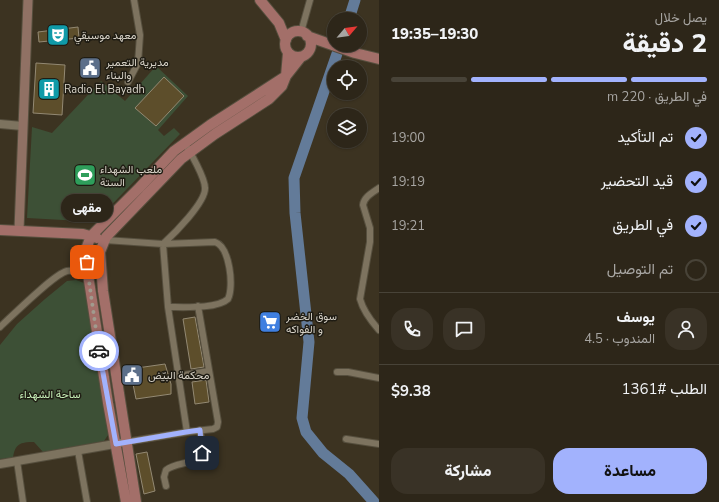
<!DOCTYPE html>
<html lang="ar">
<head>
<meta charset="utf-8">
<style>
	body { margin:0; font-family:"Nunito Sans",Vazirmatn,sans-serif; background:#393226; color:#f1f3f6; direction:rtl; height:100vh; display:flex; flex-direction:column; font-size:15px; white-space:nowrap }
	* { box-sizing:border-box; margin:0 }
	p { font-size:13px; color:#a7a5a2 }
	.icon { flex:none; width:22px; height:22px; fill:none; stroke:currentColor; stroke-width:2; stroke-linecap:round; stroke-linejoin:round }
	.map { position:relative; flex:1; overflow:hidden; direction:ltr }
	.drawer { display:flex; flex-direction:column; background:#2d2619; width:340px }
	.drawer>* { flex:none }
	.needle { width:26px; rotate:61deg }
	.buttons { position:absolute; left:327px; top:12px; display:grid; gap:8px }
	.buttons a { display:grid; place-items:center; width:40px; height:40px; border-radius:50%; background:#2d2619; box-shadow:0 1px 3px #0004,0 0 0 1px #484338; font-size:20px }
	.pin { position:absolute; display:grid; place-items:center; width:34px; height:34px; color:#fff; margin:-17px; border-radius:8px; box-shadow:0 2px 6px #0006 }
	.courier { position:absolute; display:grid; place-items:center; width:40px; height:40px; margin:-20px; border:3px solid #a2b2fd; border-radius:50%; background:#fff; color:#222; box-shadow:0 1px 5px #0007 }
	.bubble { position:absolute; height:28px; border-radius:14px; background:#2d2619; box-shadow:0 1px 3px #0004,0 0 0 1px #484338; font-size:13px; font-weight:800; line-height:28px; text-align:center; direction:rtl }
	.head em { font-style:normal; font-weight:800 }
	.head div { display:flex; flex-direction:column-reverse }
	.head { display:flex; align-items:center; justify-content:space-between; height:68px; padding:0 12px }
	h1 { font-size:26px; font-weight:800; line-height:30px }
	.bar { display:grid; grid-template-columns:repeat(4,1fr); gap:6px 4px; align-content:center; height:48px; padding:0 12px }
	.bar i { height:5px; border-radius:3px; background:#484338 }
	.bar .current { background:#a2b2fd }
	.bar p { grid-column:span 4 }
	.line { display:flex; align-items:center; gap:10px; padding:0 12px; border-top:1px solid #484338 }
	.line div { flex:1 }
	.round { display:grid; place-items:center; flex:none; width:42px; height:42px; border-radius:16px; background:#393226 }
	ol { padding:0 12px; list-style:none }
	li { display:flex; align-items:center; gap:12px; height:44px }
	li p { margin-inline-start:auto }
	li .icon { padding:4px; border-radius:50%; background:#a2b2fd; color:#111; stroke-width:4 }
	li:last-child { color:#a7a5a2 }
	li i { width:22px; height:22px; border:2px solid #484338; border-radius:50% }
	.button { display:flex; gap:8px; margin-top:auto; padding:8px 12px }
	.button a { flex:1; height:46px; border-radius:16px; background:#a2b2fd; color:#111; font-size:16px; font-weight:800; line-height:46px; text-align:center }
	.button a+a { background:#393226; color:#f1f3f6 }
	main { display:flex; flex:1; min-height:0 }
	.map>svg:first-child { display:block }
	.green { fill:#3d5036 }
	.lines { fill:none; stroke-linecap:round; stroke-linejoin:round }
	.river { stroke:#637b99; stroke-width:11 }
	.building { fill:#5d4e2b; stroke:#938973 }
	.minor-casing { stroke:#564f3e; stroke-width:8 }
	.tertiary-casing { stroke:#564f3e; stroke-width:10 }
	.secondary-casing { stroke:#564f3e; stroke-width:11 }
	.primary-casing { stroke:#564f3e; stroke-width:12 }
	.minor { stroke:#7d735f; stroke-width:6 }
	.tertiary { stroke:#7d735f; stroke-width:8 }
	.secondary { stroke:#907164; stroke-width:9 }
	.primary { stroke:#a36f69; stroke-width:10 }
	.done { stroke:#a19b8e; stroke-width:4; stroke-dasharray:0 7.2 }
	.route { stroke:#a2b2fd; stroke-width:5 }
	.labels { text-anchor:middle; dominant-baseline:central; stroke-width:3; stroke-linejoin:round; paint-order:stroke }
	.poi-label { font-size:11px; fill:#d8d3c8; stroke:#1f1c13; text-anchor:start }
	.park-label { font-size:11px; fill:#c9f2ba; stroke:#1f1c13 }
</style>
</head>
<body>
<main>
<section class="drawer">
<div class="head"><div><h1>2 دقيقة</h1><p>يصل خلال</p></div><em>19:30–19:35</em></div>
<div class="bar"><i class="current"></i><i class="current"></i><i class="current"></i><i></i><p>في الطريق · 220 m</p></div>
<ol>
<li><svg class="icon" aria-label="check" viewBox="0 0 24 24"><path d="M5 12l5 5 9-10"/></svg>تم التأكيد<p>19:00</p></li>
<li><svg class="icon" aria-label="check" viewBox="0 0 24 24"><path d="M5 12l5 5 9-10"/></svg>قيد التحضير<p>19:19</p></li>
<li><svg class="icon" aria-label="check" viewBox="0 0 24 24"><path d="M5 12l5 5 9-10"/></svg>في الطريق<p>19:21</p></li>
<li><i></i>تم التوصيل</li>
</ol>
<div class="line" style="height:72px"><a class="round"><svg class="icon" aria-label="person" viewBox="0 0 24 24"><circle cx="12" cy="8" r="4"/><path d="M4 21q1-7 8-7t8 7"/></svg></a><div><b>يوسف</b><p>المندوب · 4.5</p></div><a class="round"><svg class="icon" aria-label="chat" viewBox="0 0 24 24"><path d="M4 5h16v11H9l-5 4z"/></svg></a><a class="round"><svg class="icon" aria-label="phone" viewBox="0 0 24 24"><path d="M5 4h4l2 5-3 2q2 4 5 5l2-3 5 2v4C11 20 4 13 5 4z"/></svg></a></div>
<div class="line" style="height:52px"><div>الطلب #1361</div><b>$9.38</b></div>
<div class="button"><a>مساعدة</a><a>مشاركة</a></div>
</section>
<div class="map">
<svg width="379" height="502" viewBox="0 0 379 502">
	<rect width="100%" height="100%" fill="#3c3321"/>
	<path class="green" d="M156 66 188 96 158 130 164 136 174 128 180 134 95 222 89 214 81 221 27 218 32 127 52 133 101 81 125 101Z
		M76 280 84 283 87 293 108 435 104 441 43 452 34 442C20 442 15 444 13 458L0 459V345L17 324 45 299 67 281Z"/>
	<g class="lines">
		<path class="river" d="M349 19 355 0
			M340 45 294 178 295 213 309 342 302 418 306 432 323 453 349 474 374 502"/>
	</g>
	<path class="building" d="M78 27 79 38 39 42 38 32Z
		M36 63 65 65 62 115 33 113Z
		M164 77 184 96 156 126 135 108Z
		M195 317 204 367 191 369 183 319Z
		M165 364 171 384V394L136 399 130 369Z
		M206 380 209 402 195 404 192 382Z
		M147 452 155 491 144 494 136 454Z"/>
	<g class="lines">
		<g class="minor-casing">
			<path id="minor" d="M301 32 310 0
				M128 82 138 63 140 35 134 0
				M184 143C190 151 205 178 205 188 206 202 174 234 163 244L168 307 187 432
				M379 188C372 193 364 197 363 205L370 228V242L360 299C363 310 371 321 379 330
				M105 240 163 244 215 242C230 247 234 287 228 299 217 309 184 307 168 307
				M0 327C12 316 54 274 67 271 74 270 81 273 88 275
				M337 372H348L379 378
				M178 376 209 371
				M346 439 379 444
				M126 442 187 432 213 429 217 427 218 422 198 306
				M78 451 87 502
				M17 461 23 502
				M166 486 164 477 166 470C176 462 191 465 201 456L203 450 200 430"/>
		</g>
		<g class="tertiary-casing">
			<path id="tertiary" d="M0 124 22 126
				M0 464 126 442"/>
		</g>
		<g class="secondary-casing">
			<path id="secondary" d="M19 230 28 0"/>
		</g>
		<g class="primary-casing">
			<path id="primary" d="M260 0 279 23 286 40
				M285 44a13 13 0 1 1 26 0a13 13 0 1 1-26 0Z
				M307 36 355 53 379 59
				M0 230 83 234 97 238
				M126 502 108 403 89 281 86 249 91 236 139 188 174 151 210 125 286 76 301 57
				M136 502 103 291 100 252 106 237 181 159 215 134 269 99 282 86 286 76 288 53"/>
		</g>
		<use href="#minor" class="minor"/>
		<use href="#tertiary" class="tertiary"/>
		<use href="#secondary" class="secondary"/>
		<use href="#primary" class="primary"/>
	</g>
	<g class="lines">
		<path class="done" d="M87 262 89 281 99 351"/>
		<path class="route" d="M99 351 116 444 186 432 200 430 202 453"/>
	</g>
	<defs>
		<g id="theatre-square" transform="scale(1.15)"><rect x="-9" y="-9" width="18" height="18" rx="4" fill="#0f9aa8" stroke="#1f1c13"/><path d="M-5-5.5Q0-4 5-5.5V0Q5 5 0 6Q-5 5-5 0ZM-3.3-2.5H-1v1.5H-3.3ZM1-2.5H3.3v1.5H1ZM-2.8 1Q0 5.5 2.8 1Z" fill="#fff"/></g>
		<g id="civic-square" transform="scale(1.15)"><rect x="-9" y="-9" width="18" height="18" rx="4" fill="#5c6f8a" stroke="#1f1c13"/><path d="M-.6-6.5H3V-4.5H.6V-3L4-1V1h2V6H-6V1h2V-1L-.6-3ZM-1.2 2.5V6h2.4V2.5Z" fill="#fff"/></g>
		<g id="building-square" transform="scale(1.15)"><rect x="-9" y="-9" width="18" height="18" rx="4" fill="#0f9aa8" stroke="#1f1c13"/><path d="M-4-6H4V6H1V3H-1V6H-4ZM-2.5-4.3h1.7v1.8h-1.7ZM.8-4.3h1.7v1.8H.8ZM-2.5-1h1.7V.8h-1.7ZM.8-1h1.7V.8H.8Z" fill="#fff"/></g>
		<g id="stadium-square" transform="scale(1.15)"><rect x="-9" y="-9" width="18" height="18" rx="4" fill="#2e9e5b" stroke="#1f1c13"/><path d="M0-5a6.5 5 0 1 0 0 10a6.5 5 0 1 0 0-10ZM-3.5-1.8h7v3.6h-7Z" fill="#fff"/></g>
		<g id="supermarket-square" transform="scale(1.15)"><rect x="-9" y="-9" width="18" height="18" rx="4" fill="#3f7fe0" stroke="#1f1c13"/><path d="M-6-5.5h2.5l.6 2H6L4.5 2H-2.5L-4.4-4H-6ZM-1.5 3.2a1.3 1.3 0 1 0 .1 0ZM3 3.2a1.3 1.3 0 1 0 .1 0Z" fill="#fff"/></g>
	</defs>
	<g fill-rule="evenodd">
		<use href="#theatre-square" x="58" y="35"/>
		<use href="#civic-square" x="90" y="68"/>
		<use href="#building-square" x="49" y="89"/>
		<use href="#stadium-square" x="85" y="175"/>
		<use href="#supermarket-square" x="270" y="322"/>
		<use href="#civic-square" x="132" y="375"/>
	</g>
	<g class="labels">
		<g class="poi-label">
			<text x="74" y="35">معهد موسيقي</text>
			<text x="106" y="62">مديرية التعمير<tspan x="106" dy="13">والبناء</tspan></text>
			<text x="64" y="89">Radio El Bayadh</text>
			<text x="100" y="169">ملعب الشهداء<tspan x="100" dy="13">الستة</tspan></text>
			<text x="286" y="316">سوق الخضر<tspan x="286" dy="13">و الفواكه</tspan></text>
			<text x="148" y="375">محكمة البيّض</text>
		</g>
		<g class="park-label">
			<text x="50" y="394">ساحة الشهداء</text>
		</g>
	</g>
</svg>
<div class="buttons">
<a><svg class="needle" viewBox="-14 -14 28 28"><path d="M0-13l5 13h-10z" fill="#e53935"/><path d="M0 13l5-13h-10z" fill="#a7a5a2"/></svg></a>
<a><svg class="icon" aria-label="locate" viewBox="0 0 24 24"><circle cx="12" cy="12" r="6"/><path d="M12 2v4M12 18v4M2 12h4M18 12h4"/></svg></a>
<a><svg class="icon" aria-label="layers" viewBox="0 0 24 24"><path d="M12 4l9 5-9 5-9-5zM3 14l9 5 9-5"/></svg></a>
</div>
<div class="pin" style="left:87px;top:262px;background:#ea580c"><svg class="icon" aria-label="bag" viewBox="0 0 24 24"><path d="M5 8h14l-1 12H6zM9 8a3 3 0 0 1 6 0"/></svg></div>
<div class="pin" style="left:202px;top:453px;background:#1f2937"><svg class="icon" aria-label="home" viewBox="0 0 24 24"><path d="M3 11l9-7 9 7M6 9v11h12V9"/></svg></div>
<div class="courier" style="left:99px;top:351px"><svg class="icon" aria-label="car" viewBox="0 0 24 24"><path d="M5 17H2v-5l4-1 3-4h7l3 4 3 1v5h-3M9 17h6M6 11h13"/><circle cx="7" cy="17" r="2"/><circle cx="17" cy="17" r="2"/></svg></div>
<div class="bubble" style="left:61px;top:194px;width:52px">مقهى</div>
</div>
</main>
</body>
</html>
